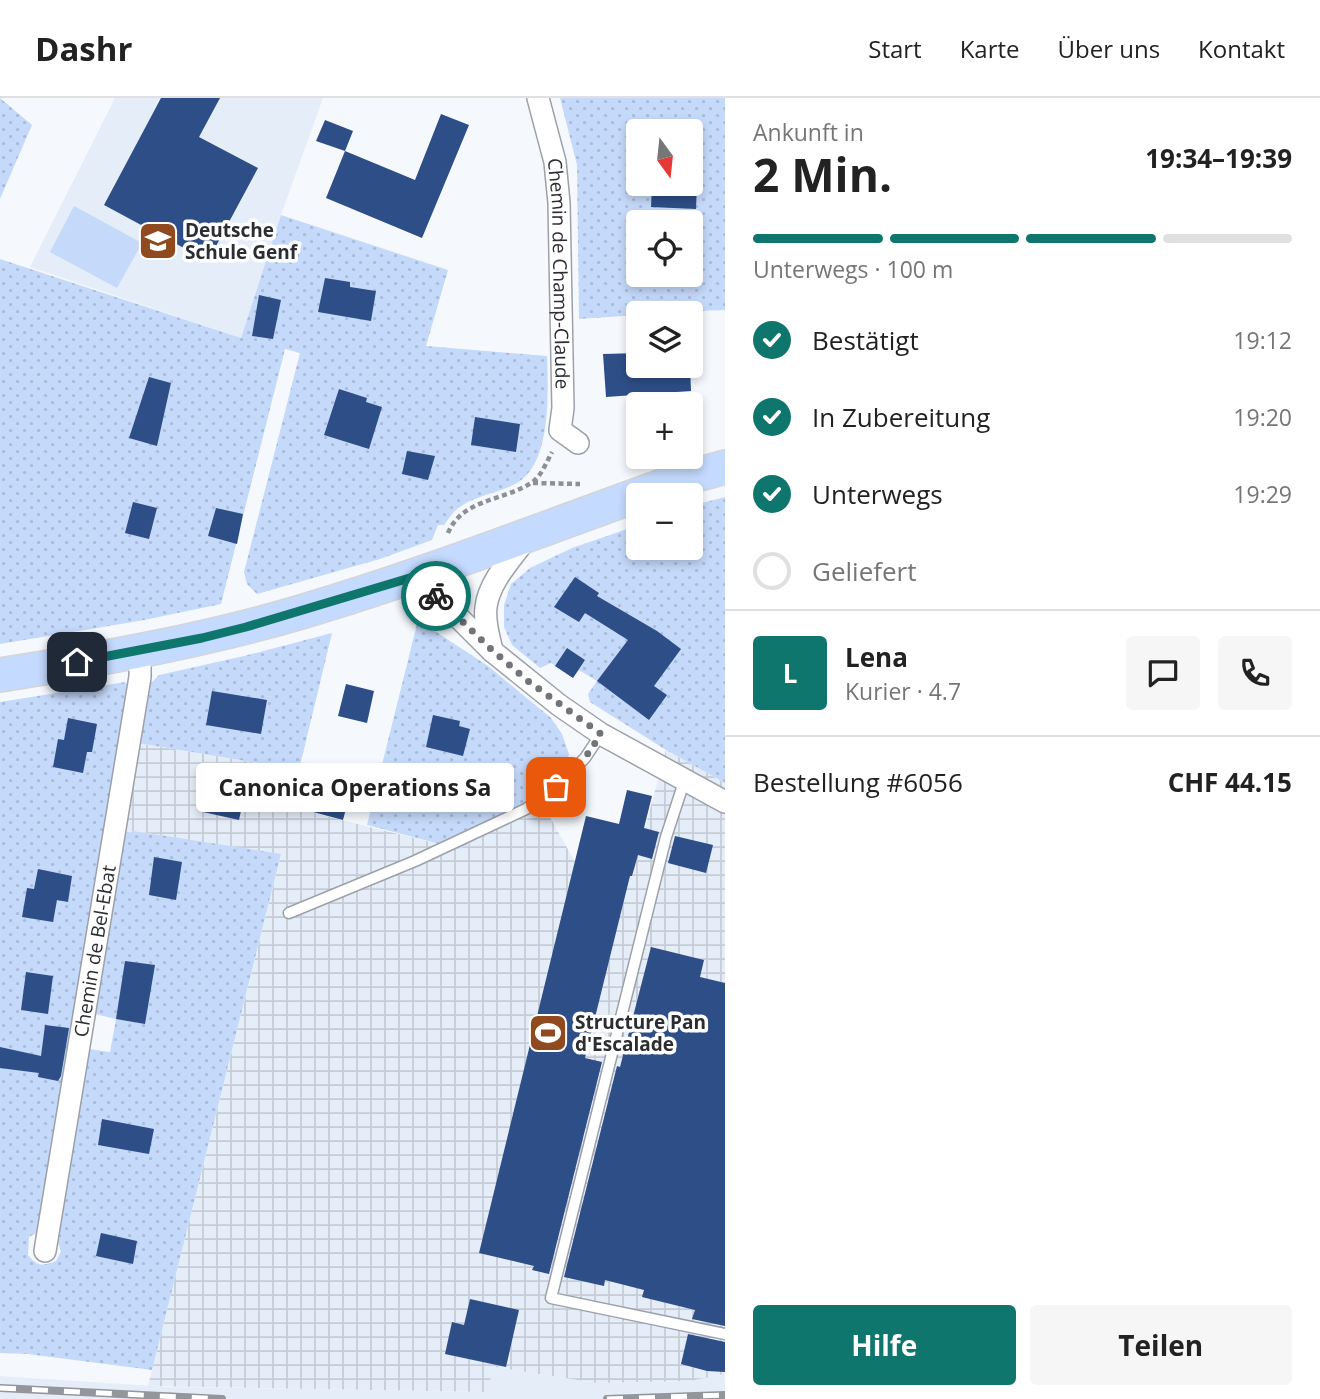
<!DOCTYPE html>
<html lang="de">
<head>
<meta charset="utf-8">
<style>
	body { margin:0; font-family:"Open Sans",sans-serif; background:#f6f6f6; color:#222; height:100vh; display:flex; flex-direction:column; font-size:26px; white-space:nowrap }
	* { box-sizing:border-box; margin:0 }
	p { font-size:23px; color:#767676 }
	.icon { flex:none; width:38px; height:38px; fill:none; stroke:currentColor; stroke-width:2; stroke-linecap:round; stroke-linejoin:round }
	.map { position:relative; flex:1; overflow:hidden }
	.sheet { display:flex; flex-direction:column; background:#fff; width:595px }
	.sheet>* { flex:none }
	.needle { width:46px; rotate:165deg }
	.tools { position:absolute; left:626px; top:21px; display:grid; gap:14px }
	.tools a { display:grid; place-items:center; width:77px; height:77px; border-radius:7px; background:#fff; box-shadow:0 4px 10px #0003; font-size:35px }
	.pin { position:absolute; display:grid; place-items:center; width:60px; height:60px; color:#fff; margin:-30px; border-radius:14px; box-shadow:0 4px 10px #0006 }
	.courier { position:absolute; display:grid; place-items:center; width:70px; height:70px; margin:-35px; border:5px solid #0f766e; border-radius:50%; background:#fff; color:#222; box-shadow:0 2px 9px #0007 }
	.bubble { position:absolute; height:49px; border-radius:7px; background:#fff; box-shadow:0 4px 10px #0003; font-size:23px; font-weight:700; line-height:49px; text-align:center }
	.head em { font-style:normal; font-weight:700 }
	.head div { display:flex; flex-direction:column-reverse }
	.head { display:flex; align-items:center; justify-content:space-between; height:119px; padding:0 28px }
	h1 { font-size:46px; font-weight:700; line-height:52px }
	.bar { display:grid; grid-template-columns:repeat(4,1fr); gap:10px 7px; align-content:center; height:84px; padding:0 28px }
	.bar i { height:9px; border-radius:5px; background:#e0e0e0 }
	.bar .active { background:#0f766e }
	.bar p { grid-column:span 4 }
	.line { display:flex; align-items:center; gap:18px; padding:0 28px; border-top:2px solid #e0e0e0 }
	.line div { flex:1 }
	.round { display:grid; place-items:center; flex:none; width:74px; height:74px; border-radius:7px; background:#f6f6f6 }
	ol { padding:0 28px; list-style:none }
	li { display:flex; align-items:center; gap:21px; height:77px }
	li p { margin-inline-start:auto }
	li .icon { padding:7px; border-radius:50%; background:#0f766e; color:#fff; stroke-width:4 }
	li:last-child { color:#767676 }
	li i { width:38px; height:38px; border:4px solid #e0e0e0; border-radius:50% }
	.cta { display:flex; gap:14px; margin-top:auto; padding:14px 28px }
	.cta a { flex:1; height:80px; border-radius:7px; background:#0f766e; color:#fff; font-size:28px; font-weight:700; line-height:80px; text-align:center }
	.cta a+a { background:#f6f6f6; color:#222 }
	header { display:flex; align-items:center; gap:42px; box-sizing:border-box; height:98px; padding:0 35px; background:#fff; border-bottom:2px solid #e0e0e0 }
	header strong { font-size:33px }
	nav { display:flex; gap:38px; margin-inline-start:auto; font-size:24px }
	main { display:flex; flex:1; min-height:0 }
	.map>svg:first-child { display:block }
	.built { fill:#e5edf9 }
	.industrial { fill:url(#industrial-grid) }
	.grass { fill:#c5d9fa }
	.garden { fill:url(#garden-dots); fill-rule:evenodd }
	.building { fill:#2d4e87 }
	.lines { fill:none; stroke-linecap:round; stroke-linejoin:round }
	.service-casing { stroke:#9ca1a9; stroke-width:13 }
	.minor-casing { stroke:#9ca1a9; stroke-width:24 }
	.primary-casing { stroke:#d5d5d6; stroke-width:36 }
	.path { stroke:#8d9094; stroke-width:4.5; stroke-dasharray:5 3.5; stroke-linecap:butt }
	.service { stroke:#fff; stroke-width:10 }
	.minor { stroke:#fff; stroke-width:21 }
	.primary { stroke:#c4dafe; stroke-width:33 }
	.rail-casing { stroke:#93969a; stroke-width:8 }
	.rail { stroke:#fff; stroke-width:5; stroke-dasharray:16; stroke-linecap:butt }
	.done { stroke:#727478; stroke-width:7; stroke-dasharray:0 12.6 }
	.route { stroke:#0f766e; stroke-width:9 }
	.labels { text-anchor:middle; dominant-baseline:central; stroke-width:7; stroke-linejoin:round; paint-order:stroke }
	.poi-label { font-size:19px; font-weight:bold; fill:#2b2d30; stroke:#fff; text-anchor:start }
	.street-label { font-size:19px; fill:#2b2d30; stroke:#fff }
</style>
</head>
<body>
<header>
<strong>Dashr</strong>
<nav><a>Start</a><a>Karte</a><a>Über uns</a><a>Kontakt</a></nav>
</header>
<main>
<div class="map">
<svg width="725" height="1301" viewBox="0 0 725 1301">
	<defs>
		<pattern id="industrial-grid" width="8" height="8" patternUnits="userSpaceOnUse" patternTransform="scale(1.75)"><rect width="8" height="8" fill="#e5edf9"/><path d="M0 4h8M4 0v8" fill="none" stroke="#c5ccd6"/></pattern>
		<pattern id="garden-dots" width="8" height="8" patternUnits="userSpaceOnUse" patternTransform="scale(1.75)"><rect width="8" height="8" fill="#c5d9fa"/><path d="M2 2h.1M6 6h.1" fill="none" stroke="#a9bbd7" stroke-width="1.8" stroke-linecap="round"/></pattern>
	</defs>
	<rect width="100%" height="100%" fill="#f5f9fe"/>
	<path class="built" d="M115 0H323L281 117 241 240 30 169Z
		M494 1269 597 1285 690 1283 725 1276V1301H0V1278L169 1289 486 1294Z"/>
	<path class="industrial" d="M138 645 299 672 293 710 459 751 542 705 575 764 632 778 666 652 725 685V1276L690 1283 597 1285 494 1269 487 1294 148 1288 281 757 135 733 125 736Z"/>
	<path class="grass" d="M74 108 142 145 117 190 50 154Z"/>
	<path class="garden" d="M0 0 32 27 0 101Z
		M560 0H725V212L639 215V217L579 221 577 67ZM639 33H691V86H639ZM639 124H691V177H639Z
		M281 117 448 172 426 248 547 258C548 293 552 365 517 385 498 396 475 397 457 411 452 415 448 422 444 427H438L432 442 380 461 257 496 247 486 244 474 300 255 285 251 221 506 139 523 0 546V161L241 240Z
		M725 399V685L666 652 590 604 588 596 597 583 579 572 573 580 551 565 540 570 512 547 504 529V507L511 486 530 470 572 450 639 427V450H691V408Z
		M418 522 488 568 551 620 562 636 569 656 562 682 542 705 459 751 367 727Z
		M332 535 299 672 138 645 148 588 159 577 244 558Z
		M125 584 131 591 40 1133 29 1139 28 1157C38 1169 42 1168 56 1163L61 1153 56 1140 89 951 110 954 116 921 95 916 125 736 134 733 281 756 152 1272 28 1256 0 1255V604Z"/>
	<path class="building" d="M161 0H220L199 39 258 70 208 163 104 107Z
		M441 16 469 27 422 140 326 100 345 53 415 82Z
		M325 22 353 33 345 53 316 43Z
		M652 86H697L696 111 651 109Z
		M325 180 350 184V189L376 193 371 223 318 214Z
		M259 197 281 202 273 241 252 238Z
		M639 255V268H690L691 293 606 299 603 256Z
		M149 279 171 285 157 348 129 340Z
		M339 291 367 300 366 304 382 309 369 351 324 337Z
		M475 319 520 326 516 354 471 347Z
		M407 353 435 358 428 382 402 376Z
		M133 404 157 410 149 441 125 435Z
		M216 410 243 416 237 446 208 438Z
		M575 479 599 495 597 498 657 533 681 551 654 588 667 597 649 622 597 583 628 542 585 515 579 524 554 509Z
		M567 550 585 562 573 580 555 568Z
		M346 586 374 593 367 625 338 618Z
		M212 593 267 602 261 636 206 627Z
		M433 617 460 623 459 628 470 631 463 658 426 649Z
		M68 620 97 626 92 654H87L83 675 53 669 58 641 64 642Z
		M323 678 353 684 343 722 313 714Z
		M209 683 246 690 239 722 203 714Z
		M627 692 652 698 644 730 659 734 652 761 638 757 632 778H630L585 960 602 964 549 1176 532 1172 534 1168 479 1155 586 718 619 726Z
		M675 738 713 747 706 775 668 765Z
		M154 759 182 764 176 802 149 797Z
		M38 771 72 778 68 804 57 802 53 824 22 819 27 790 34 791Z
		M651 849 704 862 700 879 725 885V1228L692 1221 695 1212 642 1199 644 1192 605 1182 604 1188 564 1179 617 968 620 969Z
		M125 863 155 867 145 926 116 921Z
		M26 874 53 878 48 916 21 912Z
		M45 927 69 930 61 978 58 983 38 979 39 975 0 970V949L41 958Z
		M102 1021 154 1031 149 1056 98 1047Z
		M101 1135 137 1143 133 1166 96 1158Z
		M470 1201 519 1212 506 1269 445 1256 452 1224 464 1227Z
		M688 1236 725 1244V1274L707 1273 681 1266Z"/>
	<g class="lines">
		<g class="service-casing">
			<path id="service" d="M685 681 666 739 551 1200 725 1236
				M289 815 415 763 526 711 556 689 585 660 601 636"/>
		</g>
		<g class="minor-casing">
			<g id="minor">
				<path id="s1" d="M538 0 555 64 559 105 563 310 560 332 578 345"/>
				<path d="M413 479 444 505 492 553 559 607 601 636 725 704"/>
				<path d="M492 553C489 538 484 524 486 509 489 483 513 459 528 438"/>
				<path id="s2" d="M45 1153 140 579V553"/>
			</g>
		</g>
		<g class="primary-casing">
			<path id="primary" d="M0 577C101 561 203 543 301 514 430 476 555 426 682 381L725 369"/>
		</g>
		<path class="path" d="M533 385 580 386
			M448 435C462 401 503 403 531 385 541 379 546 365 552 354"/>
		<use href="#service" class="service"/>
		<use href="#minor" class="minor"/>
		<use href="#primary" class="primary"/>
		<g class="rail-casing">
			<path id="rail" d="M0 1290 222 1301
				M607 1301 725 1297"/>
		</g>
		<use href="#rail" class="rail"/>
	</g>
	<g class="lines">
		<path class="done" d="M436 498 492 552 528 583 601 636 585 660 556 689"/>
		<path class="route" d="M77 564 202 540 246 529 413 479 436 498"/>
	</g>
	<defs>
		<g id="school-square" transform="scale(2.0125)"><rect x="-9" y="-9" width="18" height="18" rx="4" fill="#8f4b1f" stroke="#fff"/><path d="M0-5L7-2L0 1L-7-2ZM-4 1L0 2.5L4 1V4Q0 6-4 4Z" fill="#fff"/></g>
		<g id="stadium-square" transform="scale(2.0125)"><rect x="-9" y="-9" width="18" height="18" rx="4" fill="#8f4b1f" stroke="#fff"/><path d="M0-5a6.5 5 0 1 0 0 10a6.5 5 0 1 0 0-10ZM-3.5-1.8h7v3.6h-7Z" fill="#fff"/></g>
	</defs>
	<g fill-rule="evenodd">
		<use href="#school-square" x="158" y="143"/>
		<use href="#stadium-square" x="548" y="935"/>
	</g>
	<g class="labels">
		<g class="poi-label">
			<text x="185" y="132">Deutsche<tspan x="185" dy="22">Schule Genf</tspan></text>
			<text x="575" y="924">Structure Pan<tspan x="575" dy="22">d'Escalade</tspan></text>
		</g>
		<g class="street-label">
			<text stroke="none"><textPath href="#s1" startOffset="178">Chemin de Champ-Claude</textPath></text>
			<text stroke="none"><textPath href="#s2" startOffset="304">Chemin de Bel-Ebat</textPath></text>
		</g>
	</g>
</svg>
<div class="tools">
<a><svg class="needle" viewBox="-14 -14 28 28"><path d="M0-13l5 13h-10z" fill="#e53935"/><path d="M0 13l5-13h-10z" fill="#767676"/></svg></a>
<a><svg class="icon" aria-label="locate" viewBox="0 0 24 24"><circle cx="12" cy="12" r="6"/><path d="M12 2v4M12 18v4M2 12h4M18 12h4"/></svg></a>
<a><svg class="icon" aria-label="layers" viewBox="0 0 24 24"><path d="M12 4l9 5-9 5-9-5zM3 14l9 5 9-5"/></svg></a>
<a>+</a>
<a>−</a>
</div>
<div class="pin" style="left:556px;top:689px;background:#ea580c"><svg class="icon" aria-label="bag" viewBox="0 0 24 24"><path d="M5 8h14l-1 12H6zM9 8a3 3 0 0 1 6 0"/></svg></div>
<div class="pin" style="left:77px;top:564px;background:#1f2937"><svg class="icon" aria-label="home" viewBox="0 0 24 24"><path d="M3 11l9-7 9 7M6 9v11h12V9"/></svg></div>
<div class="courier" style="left:436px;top:498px"><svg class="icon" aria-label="bike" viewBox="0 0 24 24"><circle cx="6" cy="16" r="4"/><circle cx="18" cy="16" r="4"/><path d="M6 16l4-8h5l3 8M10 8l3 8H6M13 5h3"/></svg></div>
<div class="bubble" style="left:196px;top:665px;width:318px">Canonica Operations Sa</div>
</div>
<section class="sheet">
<div class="head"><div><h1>2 Min.</h1><p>Ankunft in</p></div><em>19:34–19:39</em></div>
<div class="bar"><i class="active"></i><i class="active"></i><i class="active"></i><i></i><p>Unterwegs · 100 m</p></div>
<ol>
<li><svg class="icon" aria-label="check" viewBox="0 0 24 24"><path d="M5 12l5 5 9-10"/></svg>Bestätigt<p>19:12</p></li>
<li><svg class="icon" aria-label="check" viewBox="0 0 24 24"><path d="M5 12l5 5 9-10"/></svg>In Zubereitung<p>19:20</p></li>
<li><svg class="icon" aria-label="check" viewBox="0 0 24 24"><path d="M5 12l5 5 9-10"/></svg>Unterwegs<p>19:29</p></li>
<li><i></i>Geliefert</li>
</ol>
<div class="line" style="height:126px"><b class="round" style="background:#0f766e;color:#fff">L</b><div><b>Lena</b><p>Kurier · 4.7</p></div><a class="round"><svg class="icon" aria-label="chat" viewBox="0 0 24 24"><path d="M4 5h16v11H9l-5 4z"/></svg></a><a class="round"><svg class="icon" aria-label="phone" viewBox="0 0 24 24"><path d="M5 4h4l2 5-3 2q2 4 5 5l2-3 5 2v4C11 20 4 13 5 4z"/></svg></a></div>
<div class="line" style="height:91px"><div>Bestellung #6056</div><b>CHF 44.15</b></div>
<div class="cta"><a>Hilfe</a><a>Teilen</a></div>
</section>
</main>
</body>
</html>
